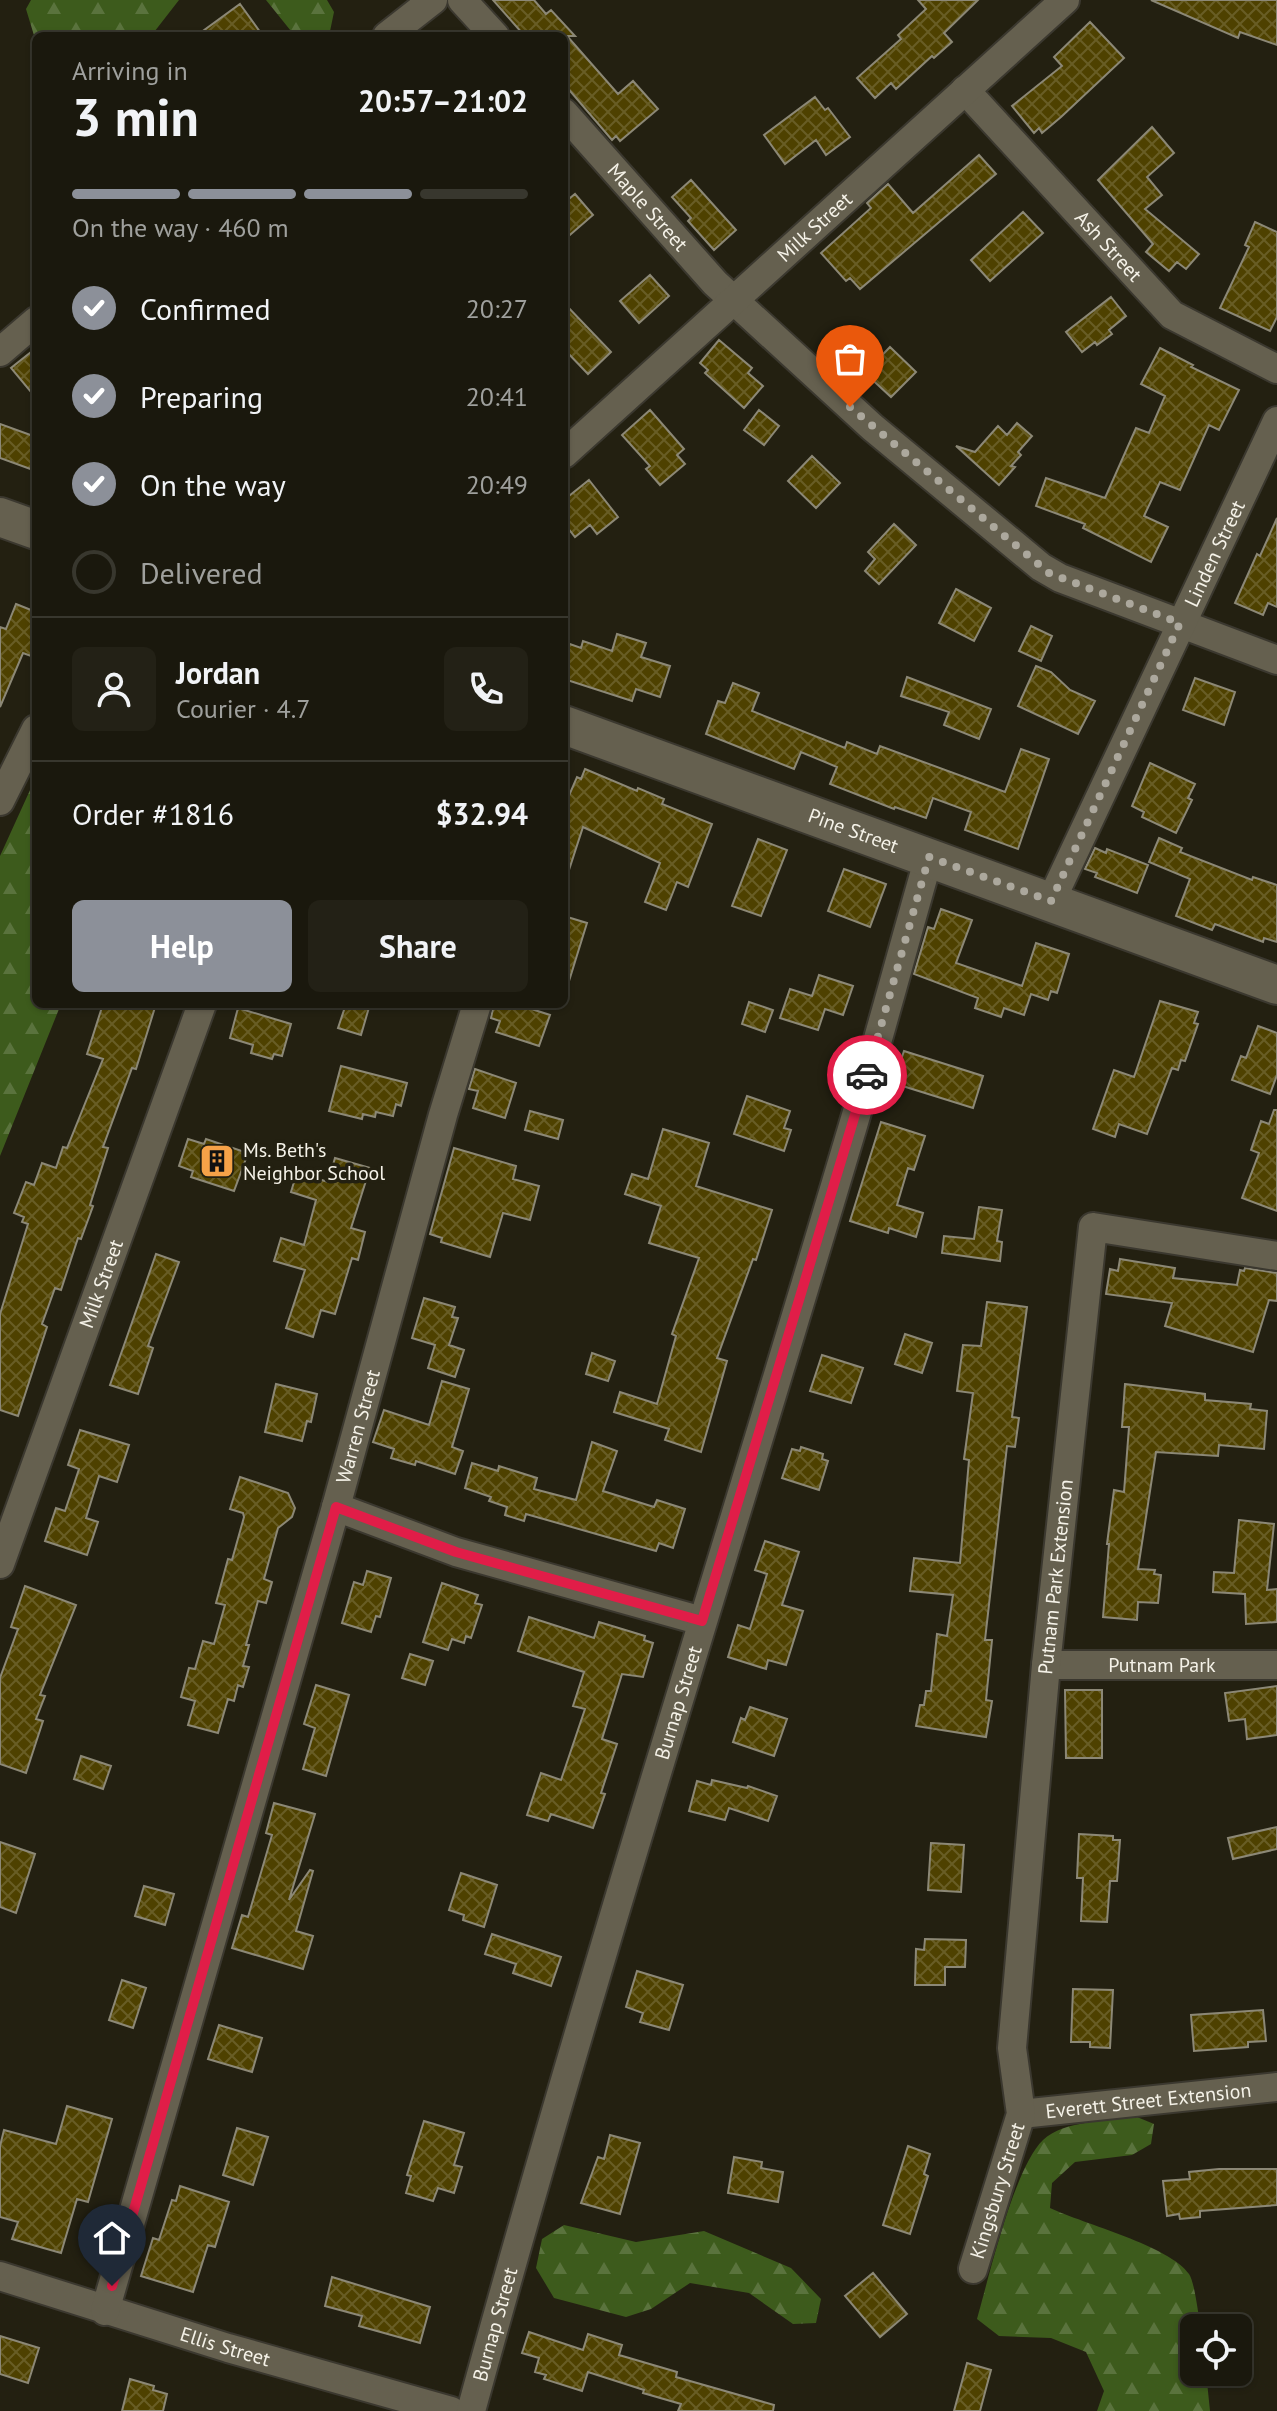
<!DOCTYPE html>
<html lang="en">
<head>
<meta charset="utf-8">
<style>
	body { margin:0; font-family:"PT Sans",sans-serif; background:#232116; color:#f1f3f6; height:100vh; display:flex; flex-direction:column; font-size:30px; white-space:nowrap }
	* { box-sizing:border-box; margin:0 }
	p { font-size:26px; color:#9fa09d }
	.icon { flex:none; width:44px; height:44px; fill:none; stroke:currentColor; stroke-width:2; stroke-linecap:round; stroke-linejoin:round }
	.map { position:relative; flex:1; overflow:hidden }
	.sheet { position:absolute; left:32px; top:32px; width:536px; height:976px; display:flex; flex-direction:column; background:#1a180d; border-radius:12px; box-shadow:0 2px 6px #0004,0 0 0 2px #38372e }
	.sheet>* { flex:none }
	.controls { position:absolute; left:1180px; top:2314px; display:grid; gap:16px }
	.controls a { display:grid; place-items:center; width:72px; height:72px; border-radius:12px; background:#1a180d; box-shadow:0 2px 6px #0004,0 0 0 2px #38372e; font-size:40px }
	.pin { position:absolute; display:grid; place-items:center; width:68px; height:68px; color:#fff; margin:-82px -34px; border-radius:50% 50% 50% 0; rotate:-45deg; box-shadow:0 0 8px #0007 }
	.pin .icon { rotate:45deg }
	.courier { position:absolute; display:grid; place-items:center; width:80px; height:80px; margin:-40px; border:6px solid #e11d48; border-radius:50%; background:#fff; color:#222; box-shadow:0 2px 10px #0007 }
	.overview em { font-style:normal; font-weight:700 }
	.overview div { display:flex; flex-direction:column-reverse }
	.overview { display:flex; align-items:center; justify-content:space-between; height:136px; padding:0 40px }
	h1 { font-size:52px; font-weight:700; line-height:60px }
	.bar { display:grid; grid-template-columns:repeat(4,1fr); gap:12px 8px; align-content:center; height:96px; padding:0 40px }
	.bar i { height:10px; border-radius:6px; background:#38372e }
	.bar .current { background:#8c9099 }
	.bar p { grid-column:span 4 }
	.line { display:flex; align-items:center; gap:20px; padding:0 40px; border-top:2px solid #38372e }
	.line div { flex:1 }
	.round { display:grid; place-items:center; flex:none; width:84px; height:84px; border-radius:12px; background:#232116 }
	ol { padding:0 40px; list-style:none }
	li { display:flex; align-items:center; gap:24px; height:88px }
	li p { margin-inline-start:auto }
	li .icon { padding:8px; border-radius:50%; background:#8c9099; color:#fff; stroke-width:4 }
	li:last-child { color:#9fa09d }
	li i { width:44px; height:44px; border:4px solid #38372e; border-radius:50% }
	.button { display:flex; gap:16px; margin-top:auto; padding:16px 40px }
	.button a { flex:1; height:92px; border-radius:12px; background:#8c9099; color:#fff; font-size:32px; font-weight:700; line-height:92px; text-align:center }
	.button a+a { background:#232116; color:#f1f3f6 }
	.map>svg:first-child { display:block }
	.forest { fill:url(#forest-firs) }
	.building { fill:url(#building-cross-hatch); stroke:#8c8876; stroke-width:2 }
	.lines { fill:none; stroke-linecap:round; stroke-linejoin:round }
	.street-casing { stroke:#3b382f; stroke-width:32 }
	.secondary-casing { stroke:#3b382f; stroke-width:42 }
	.street { stroke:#65604f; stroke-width:28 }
	.secondary { stroke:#65604f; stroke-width:38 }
	.done { stroke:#aca89d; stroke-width:8; stroke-dasharray:0 14.4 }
	.route { stroke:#e11d48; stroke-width:10 }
	.labels { text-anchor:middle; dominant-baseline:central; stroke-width:7; stroke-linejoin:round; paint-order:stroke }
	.street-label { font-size:20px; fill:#f5f2e8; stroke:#232011 }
	.poi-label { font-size:20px; fill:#f5f2e8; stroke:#232011; text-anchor:start }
</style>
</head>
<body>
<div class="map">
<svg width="1277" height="2411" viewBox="0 0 1277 2411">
	<defs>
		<pattern id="forest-firs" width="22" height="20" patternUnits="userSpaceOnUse" patternTransform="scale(2)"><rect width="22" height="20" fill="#3d5b1c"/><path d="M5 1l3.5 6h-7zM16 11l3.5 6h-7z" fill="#5a733d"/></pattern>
		<pattern id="building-cross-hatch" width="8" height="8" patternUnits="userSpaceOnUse" patternTransform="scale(2)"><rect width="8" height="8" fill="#4e4100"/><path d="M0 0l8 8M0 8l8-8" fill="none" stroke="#685d25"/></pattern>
	</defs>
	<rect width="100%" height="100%" fill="#232011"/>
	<path class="forest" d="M31 0H179L151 36H36V42L26 9Z
		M266 0H327L334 12 329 36H295Z
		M36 777V1004H61L0 1156V856Z
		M1137 2117 1154 2124 1151 2144 1132 2155 1075 2162 1052 2183 1050 2208C1084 2224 1170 2246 1189 2274 1195 2283 1198 2315 1201 2328H1194V2372H1206L1210 2411H1097L1104 2391 1086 2352 1051 2338 999 2336 977 2319C989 2277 1014 2168 1043 2140 1064 2120 1110 2121 1137 2117Z
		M564 2225 636 2242 704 2231 791 2268 821 2299 816 2323 793 2324 749 2293 690 2283 651 2309 626 2317 554 2298 536 2268 542 2239Z"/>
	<path class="building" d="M493 0H534L546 14 551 10 575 36H567L618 94 633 81 658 109 620 141 616 136 612 140 564 84V36H521L523 34Z
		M918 0H978L944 33 952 42 934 58 932 56 896 89 891 83 875 98 857 78 901 39 898 35 926 9Z
		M1151 0H1277V45L1240 32 1238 38Z
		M240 4 263 36H196Z
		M1090 22 1124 58 1061 117 1042 133 1039 128 1034 133 1012 106 1062 66 1054 57Z
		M815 97 825 110 828 108 850 137 826 155 816 140 785 164 764 135Z
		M1152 127 1174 153 1147 177 1162 195 1145 209 1199 254 1186 269 1177 262 1169 271 1146 252 1153 244 1098 180Z
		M979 155 996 174 860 289 850 278 846 281 821 253 871 208 867 203 888 184 913 213Z
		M691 180 736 230 714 250 688 221 691 218 672 197Z
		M575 194 593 215 564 240V203Z
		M1023 212 1043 233 990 281 971 260Z
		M1255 222 1277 232V317L1270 331 1220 308 1249 247 1245 245Z
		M650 275 669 296 639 323 620 301Z
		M1111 297 1126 316 1109 330 1112 334 1097 345 1095 342 1082 352 1066 332Z
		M564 303 611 352 588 374 564 349Z
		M719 340 752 368 748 373 763 386 744 408 705 373 708 370 700 363Z
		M890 347 916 372 891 397 865 373Z
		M36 348V398L11 368Z
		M1160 348 1193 365 1191 367 1239 390 1219 430 1209 425 1180 490 1160 482 1144 516 1168 527 1151 562 1083 528 1085 524 1036 506 1046 478 1105 498 1136 428 1149 433 1165 396 1141 384Z
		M650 410 684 449 677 455 685 464 660 485 646 469 650 466 622 435Z
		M759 410 779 426 764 445 744 430Z
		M1017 423 1032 436 1018 452 1021 455 1011 466 1015 467 999 485 956 446 975 452 998 426 1007 435Z
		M0 424 36 437V471L0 458Z
		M812 456 840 483 816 508 788 481Z
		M589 480 618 517 597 534 590 525 575 537 564 523V500Z
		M1277 518V607L1268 603 1263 615 1235 603 1257 554 1260 556Z
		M894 524 916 545 879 584 865 571 875 559 868 552Z
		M956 589 991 608 974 641 939 623Z
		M16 604 36 612V643L31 656 23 653 0 707V627L6 629Z
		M1031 626 1052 636 1041 661 1019 651Z
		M617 634 646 643 641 657 670 666 660 697 636 689 632 701 564 679V642L581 648 583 641 612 651Z
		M1036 666 1051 672 1070 690 1095 701 1078 734 1018 706Z
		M907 677 991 709 979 739 944 725 949 712 901 696Z
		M1195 678 1235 692 1224 725 1183 710Z
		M733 683 759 693 752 711 845 748 847 742 877 754 880 746 1005 792 1021 749 1049 759 1018 849 965 830 971 812 933 798 926 818 895 807 894 809 830 784 837 767 801 752 794 769 706 734 718 701 725 703Z
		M1150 763 1195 784 1188 798 1192 800 1176 833 1142 817 1144 812 1132 806Z
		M585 769 637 791 638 788 664 799 662 804 712 824 688 887 677 882 666 910 645 902 660 863 583 827 568 873 564 872V807L577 777 581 779Z
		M1159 838 1182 848 1180 852 1252 880 1253 877 1277 885V942L1264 938 1263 942 1215 924 1212 930 1176 916 1190 879 1149 862Z
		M758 839 787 850 761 916 732 906Z
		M1095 848 1106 853 1107 849 1148 865 1137 893 1095 877 1097 873 1085 869Z
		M844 869 886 884 870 927 828 911Z
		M941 909 972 920 956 963 1022 986 1036 943 1069 954 1057 993 1051 991 1048 1000 1031 994 1024 1015 1004 1008 1001 1017 975 1008 978 998 914 974 928 927 934 929Z
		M564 916 587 923 569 981 564 980Z
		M819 975 853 986 843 1015 825 1009 818 1030 780 1018 790 989 812 996Z
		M1160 1001 1198 1012 1194 1023 1198 1024 1185 1061 1181 1060 1178 1070 1172 1068 1147 1134 1119 1124 1115 1137 1093 1129 1114 1070 1134 1077Z
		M749 1002 773 1010 765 1032 742 1024Z
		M103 1004H156L136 1069 132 1068 103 1147 108 1148 90 1205 93 1206 81 1239 78 1238 61 1290 55 1288 42 1324 47 1327 18 1416 0 1410V1314L28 1224 22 1222 24 1217 14 1213 26 1182 34 1185 42 1163 56 1168 63 1147 67 1148 103 1059 87 1054Z
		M346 1004H370L361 1035 338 1028Z
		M494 1004H516L550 1015 539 1046 496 1032 500 1021 491 1018Z
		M238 1008 291 1024 282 1056 274 1054 272 1059 251 1053 253 1045 230 1038Z
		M1258 1026 1277 1033V1075L1270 1094 1232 1080 1241 1056 1246 1058Z
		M904 1051 983 1076 973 1108 893 1083Z
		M341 1066 407 1083 401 1106 396 1104 393 1116 376 1112 375 1117 363 1114 362 1119 329 1111Z
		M475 1069 516 1083 505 1118 473 1108 478 1091 469 1089Z
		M747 1096 790 1111 784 1128 791 1130 784 1151 734 1134Z
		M1274 1110H1277V1211L1242 1198 1259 1153 1251 1150 1261 1121 1269 1124Z
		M530 1111 563 1120 558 1139 525 1130Z
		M881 1122 925 1136 914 1170 908 1168 897 1205 923 1213 916 1237 889 1228 888 1233 850 1221Z
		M663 1129 709 1143 696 1186 772 1210 756 1260 753 1259 717 1358 727 1361 701 1452 665 1440 669 1429 614 1412 620 1392 657 1404 676 1336 672 1334 699 1258 649 1243 661 1206 625 1194 632 1174 648 1179Z
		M188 1139 204 1144 206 1139 248 1153 234 1191 191 1177 193 1171 179 1166Z
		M454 1148 516 1166 513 1179 539 1186 530 1220 503 1213 490 1257 441 1242 442 1238 430 1234Z
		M335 1158 370 1168 351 1228 365 1232 358 1260 352 1258 335 1314 321 1310 313 1337 286 1328 305 1270 274 1261 281 1238 304 1245 316 1200 291 1192 297 1172 328 1182Z
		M979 1207 1002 1210 997 1241 1002 1242 1000 1261 942 1253 944 1236 974 1239Z
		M156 1254 179 1262 148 1346 153 1348 138 1394 110 1385Z
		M1120 1259 1175 1268 1173 1278 1237 1285 1240 1270 1244 1271 1245 1268 1277 1273V1301L1269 1300 1253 1352 1165 1326 1172 1303 1106 1294 1110 1269 1118 1271Z
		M424 1298 455 1307 452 1317 458 1318 449 1345 464 1350 455 1377 428 1368 435 1345 412 1338Z
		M987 1302 1027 1307 1012 1417 1019 1418 1015 1447 1007 1446 985 1640H992L986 1700 992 1701 986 1737 916 1726 920 1705H924L926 1691H931L937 1634 947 1636 953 1595 910 1591 914 1558 960 1563 969 1460 964 1459 973 1393 957 1391 963 1345 981 1346Z
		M905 1334 932 1343 922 1373 895 1364Z
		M592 1353 615 1361 608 1381 586 1374Z
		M822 1355 863 1368 851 1403 810 1391Z
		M442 1381 469 1389 452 1447 463 1451 455 1474 416 1461 415 1465 391 1458 394 1449 373 1442 384 1410 429 1425Z
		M276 1384 317 1394 311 1422 307 1421 302 1441 265 1432Z
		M1125 1384 1205 1394V1400L1251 1404 1250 1409 1267 1411 1264 1449 1219 1445 1218 1456 1156 1452 1138 1569 1155 1570 1154 1574 1161 1575 1158 1603 1138 1602 1137 1620 1103 1617 1109 1544H1107L1114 1490 1124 1492 1129 1427H1122Z
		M80 1430 129 1445 117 1482 99 1476 86 1518 98 1522 87 1555 45 1541 56 1508 65 1511 79 1469 68 1465Z
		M592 1442 617 1451 603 1491 654 1507 657 1500 685 1509 673 1548 659 1543 656 1551 526 1514 524 1521 505 1515 507 1507 489 1501 491 1497 465 1488 472 1463 498 1471 499 1466 537 1478 534 1489 576 1500Z
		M801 1447 823 1454 822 1459 828 1461 819 1490 782 1478 792 1449 800 1451Z
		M240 1477 288 1493 295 1508 292 1517 278 1528 264 1579 272 1582 266 1603 258 1601 246 1645H249L243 1666 249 1667 243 1687 238 1685 234 1701 228 1699 218 1733 188 1725 195 1701 181 1697 189 1668 195 1669 203 1641 214 1644 225 1605 216 1603 228 1559 232 1560 244 1517 243 1513 230 1509Z
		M1239 1520 1274 1524 1267 1590 1277 1589V1622L1246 1624 1245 1594 1213 1592 1214 1572 1234 1573Z
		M765 1541 799 1552 782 1605 803 1611 786 1665 768 1660 766 1669 728 1657 738 1625 750 1629 767 1574 755 1570Z
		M367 1571 391 1578 380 1617 376 1616 371 1632 342 1623 354 1582 363 1585Z
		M442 1583 478 1595 475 1603 482 1605 471 1638 466 1636 464 1643 452 1639 448 1650 423 1642Z
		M25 1586 76 1605 40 1695 45 1696 36 1719 43 1721 26 1773 0 1764V1678L18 1629 11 1627Z
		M529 1617 594 1638 599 1622 645 1636 644 1640 653 1643 643 1677 622 1674 602 1739 617 1744 601 1793 605 1794 593 1828 551 1814 548 1821 527 1815 541 1773 561 1780 585 1709 573 1706 584 1672 518 1651Z
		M410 1654 433 1661 425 1685 402 1678Z
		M316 1685 349 1695 326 1776 303 1769 315 1728 304 1724Z
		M1277 1686V1735L1247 1739 1245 1719 1229 1721 1225 1693Z
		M1065 1690H1102V1758H1066Z
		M750 1707 787 1719 774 1756 733 1742 741 1718 745 1720Z
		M81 1756 111 1766 103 1789 74 1779Z
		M712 1780 747 1788 748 1786 777 1796 768 1821 729 1808 725 1820 689 1811 697 1781 711 1785Z
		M274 1803 315 1814 289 1900 310 1870 313 1871 296 1931 313 1936 303 1969 232 1948 242 1915 248 1917 272 1835 266 1833Z
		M1277 1827V1849L1233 1859 1228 1838Z
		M1079 1834 1113 1836V1840H1120L1117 1881H1110L1107 1922 1081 1921 1083 1878H1077Z
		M0 1842 35 1854 16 1913 0 1907Z
		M931 1843 964 1845 961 1892 928 1890Z
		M461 1873 497 1885 484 1927 463 1920 464 1915 449 1910Z
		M144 1886 174 1894 165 1925 135 1916Z
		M492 1934 561 1957 551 1986 513 1973 516 1964 485 1954Z
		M925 1939 966 1940 965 1967H945V1985H915L916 1949 924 1950Z
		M637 1971 683 1985 669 2030 640 2022 643 2013 626 2007Z
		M122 1980 146 1988 133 2028 109 2020Z
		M1073 1989 1113 1990 1110 2048 1090 2047V2042H1071Z
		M1263 2010 1266 2041 1248 2042V2047L1194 2051 1191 2015Z
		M219 2025 262 2038 252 2072 208 2059Z
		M67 2106 112 2119 88 2202 77 2199 61 2253 12 2239 18 2222 0 2217V2146L4 2130 56 2144Z
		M424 2121 464 2133 454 2165 462 2167 454 2193 438 2188 433 2201 406 2193 411 2176 407 2175Z
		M237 2128 268 2137 253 2185 223 2175Z
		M610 2135 640 2143 620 2214 581 2203 598 2157 604 2159Z
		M908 2146 930 2154 924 2174 928 2176 910 2234 883 2225Z
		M734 2157 762 2162 761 2168 783 2172 778 2202 728 2193Z
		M1219 2169H1277V2205L1200 2211V2217L1180 2219 1179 2214 1167 2216 1163 2181 1190 2179 1189 2172Z
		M180 2186 229 2202 215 2247 208 2245 193 2292 141 2276 153 2238 159 2240 172 2200 176 2201Z
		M873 2273 907 2314 880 2337 845 2296Z
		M332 2277 430 2307 420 2343 359 2326 362 2316 325 2306Z
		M529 2332 583 2350 588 2334 622 2345 619 2355 677 2372 676 2377 774 2405 773 2411H678L681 2404 643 2393 644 2390 588 2372 582 2391 544 2379 546 2375 535 2372 539 2358 522 2353Z
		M0 2336 39 2348 28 2383 0 2374Z
		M967 2363 991 2370 980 2411H954Z
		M130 2379 154 2386 153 2390 167 2394 163 2411H122Z"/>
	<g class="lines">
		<g class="street-casing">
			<g id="street">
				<path d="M462 0 495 36"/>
				<path d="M387 36 433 0"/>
				<path id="s1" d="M965 90 1172 315 1277 369"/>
				<path id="s2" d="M564 113 715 283 872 427 1041 567 1060 578 1277 660"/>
				<path d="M0 352 36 321"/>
				<path id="s3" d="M564 454 1065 0"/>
				<path d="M0 801 36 729"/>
				<path id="s4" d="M1051 901 1277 421"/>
				<path d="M336 1507 456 1552 702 1621"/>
				<path id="s5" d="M0 1564 202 1004"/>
				<path id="s6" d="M1046 1665H1277"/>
				<path id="s7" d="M1021 2114 1277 2087"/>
				<path id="s8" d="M973 2269 1021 2114 1012 2048 1046 1665 1093 1227 1277 1256"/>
				<path id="s9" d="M0 2276 228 2348 451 2411"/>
				<path id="s10" d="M105 2311 336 1507 443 1115 477 1004"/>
				<path id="s11" d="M471 2411C588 1984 723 1563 849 1139 877 1046 902 951 929 857"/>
			</g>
		</g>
		<g class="secondary-casing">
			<g id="secondary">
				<path d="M0 517 36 530"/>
				<path id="s12" d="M564 725 1277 985"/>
			</g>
		</g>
		<use href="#street" class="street"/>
		<use href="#secondary" class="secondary"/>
	</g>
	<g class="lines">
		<path class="done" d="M850 407 1049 573 1180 623 1051 901 929 857 867 1075"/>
		<path class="route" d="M112 2286 336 1507 456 1552 702 1621 867 1075"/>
	</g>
	<defs>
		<g id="building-square" transform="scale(1.8)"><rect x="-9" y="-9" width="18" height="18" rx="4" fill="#f6a248" stroke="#232011"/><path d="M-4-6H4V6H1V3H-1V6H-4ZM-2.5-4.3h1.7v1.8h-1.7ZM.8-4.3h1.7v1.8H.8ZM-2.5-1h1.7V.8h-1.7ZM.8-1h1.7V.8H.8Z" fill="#111"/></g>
	</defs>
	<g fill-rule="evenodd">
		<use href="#building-square" x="217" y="1161"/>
	</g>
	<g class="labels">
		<g class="street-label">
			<text stroke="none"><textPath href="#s2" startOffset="126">Maple Street</textPath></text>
			<text stroke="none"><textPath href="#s3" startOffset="338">Milk Street</textPath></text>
			<text stroke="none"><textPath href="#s1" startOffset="212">Ash Street</textPath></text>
			<text stroke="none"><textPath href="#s4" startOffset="384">Linden Street</textPath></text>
			<text stroke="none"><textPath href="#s12" startOffset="308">Pine Street</textPath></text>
			<text stroke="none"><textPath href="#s5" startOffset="298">Milk Street</textPath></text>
			<text stroke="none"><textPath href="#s10" startOffset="920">Warren Street</textPath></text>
			<text stroke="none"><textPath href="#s8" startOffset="702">Putnam Park Extension</textPath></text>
			<text stroke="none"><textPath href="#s6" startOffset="116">Putnam Park</textPath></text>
			<text stroke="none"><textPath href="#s11" startOffset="738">Burnap Street</textPath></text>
			<text stroke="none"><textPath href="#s7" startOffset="128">Everett Street Extension</textPath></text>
			<text stroke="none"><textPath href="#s8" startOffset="82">Kingsbury Street</textPath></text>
			<text stroke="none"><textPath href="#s11" startOffset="90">Burnap Street</textPath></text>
			<text stroke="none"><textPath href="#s9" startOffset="236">Ellis Street</textPath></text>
		</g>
		<g class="poi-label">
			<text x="243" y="1150">Ms. Beth's<tspan x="243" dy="23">Neighbor School</tspan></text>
		</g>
	</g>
</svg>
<div class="controls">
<a><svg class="icon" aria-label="locate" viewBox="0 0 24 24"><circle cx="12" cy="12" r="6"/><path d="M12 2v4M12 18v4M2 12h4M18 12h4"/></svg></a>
</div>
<div class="pin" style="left:850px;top:407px;background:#ea580c"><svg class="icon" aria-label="bag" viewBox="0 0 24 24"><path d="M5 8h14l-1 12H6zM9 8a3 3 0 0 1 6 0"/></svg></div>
<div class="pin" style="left:112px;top:2286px;background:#1f2937"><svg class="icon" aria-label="home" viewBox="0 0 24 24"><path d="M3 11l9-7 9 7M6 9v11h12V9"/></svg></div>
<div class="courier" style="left:867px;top:1075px"><svg class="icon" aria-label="car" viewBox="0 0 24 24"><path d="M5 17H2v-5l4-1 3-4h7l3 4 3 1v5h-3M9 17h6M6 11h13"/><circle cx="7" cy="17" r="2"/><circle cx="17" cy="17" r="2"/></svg></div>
<section class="sheet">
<div class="overview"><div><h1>3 min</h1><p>Arriving in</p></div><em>20:57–21:02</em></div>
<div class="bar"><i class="current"></i><i class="current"></i><i class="current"></i><i></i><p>On the way · 460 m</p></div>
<ol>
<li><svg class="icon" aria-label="check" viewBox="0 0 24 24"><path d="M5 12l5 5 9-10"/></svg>Confirmed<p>20:27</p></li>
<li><svg class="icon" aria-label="check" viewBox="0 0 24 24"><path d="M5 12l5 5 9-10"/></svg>Preparing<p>20:41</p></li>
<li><svg class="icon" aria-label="check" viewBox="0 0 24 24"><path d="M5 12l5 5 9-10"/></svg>On the way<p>20:49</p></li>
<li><i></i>Delivered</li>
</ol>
<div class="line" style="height:144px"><a class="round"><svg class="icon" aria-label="person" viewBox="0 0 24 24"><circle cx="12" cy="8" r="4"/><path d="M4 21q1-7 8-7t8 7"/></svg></a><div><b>Jordan</b><p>Courier · 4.7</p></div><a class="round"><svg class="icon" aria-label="phone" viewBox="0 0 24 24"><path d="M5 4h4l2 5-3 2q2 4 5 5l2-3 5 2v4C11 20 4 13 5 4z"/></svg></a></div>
<div class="line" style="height:104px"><div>Order #1816</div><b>$32.94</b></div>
<div class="button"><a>Help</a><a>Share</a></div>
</section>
</div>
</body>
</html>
